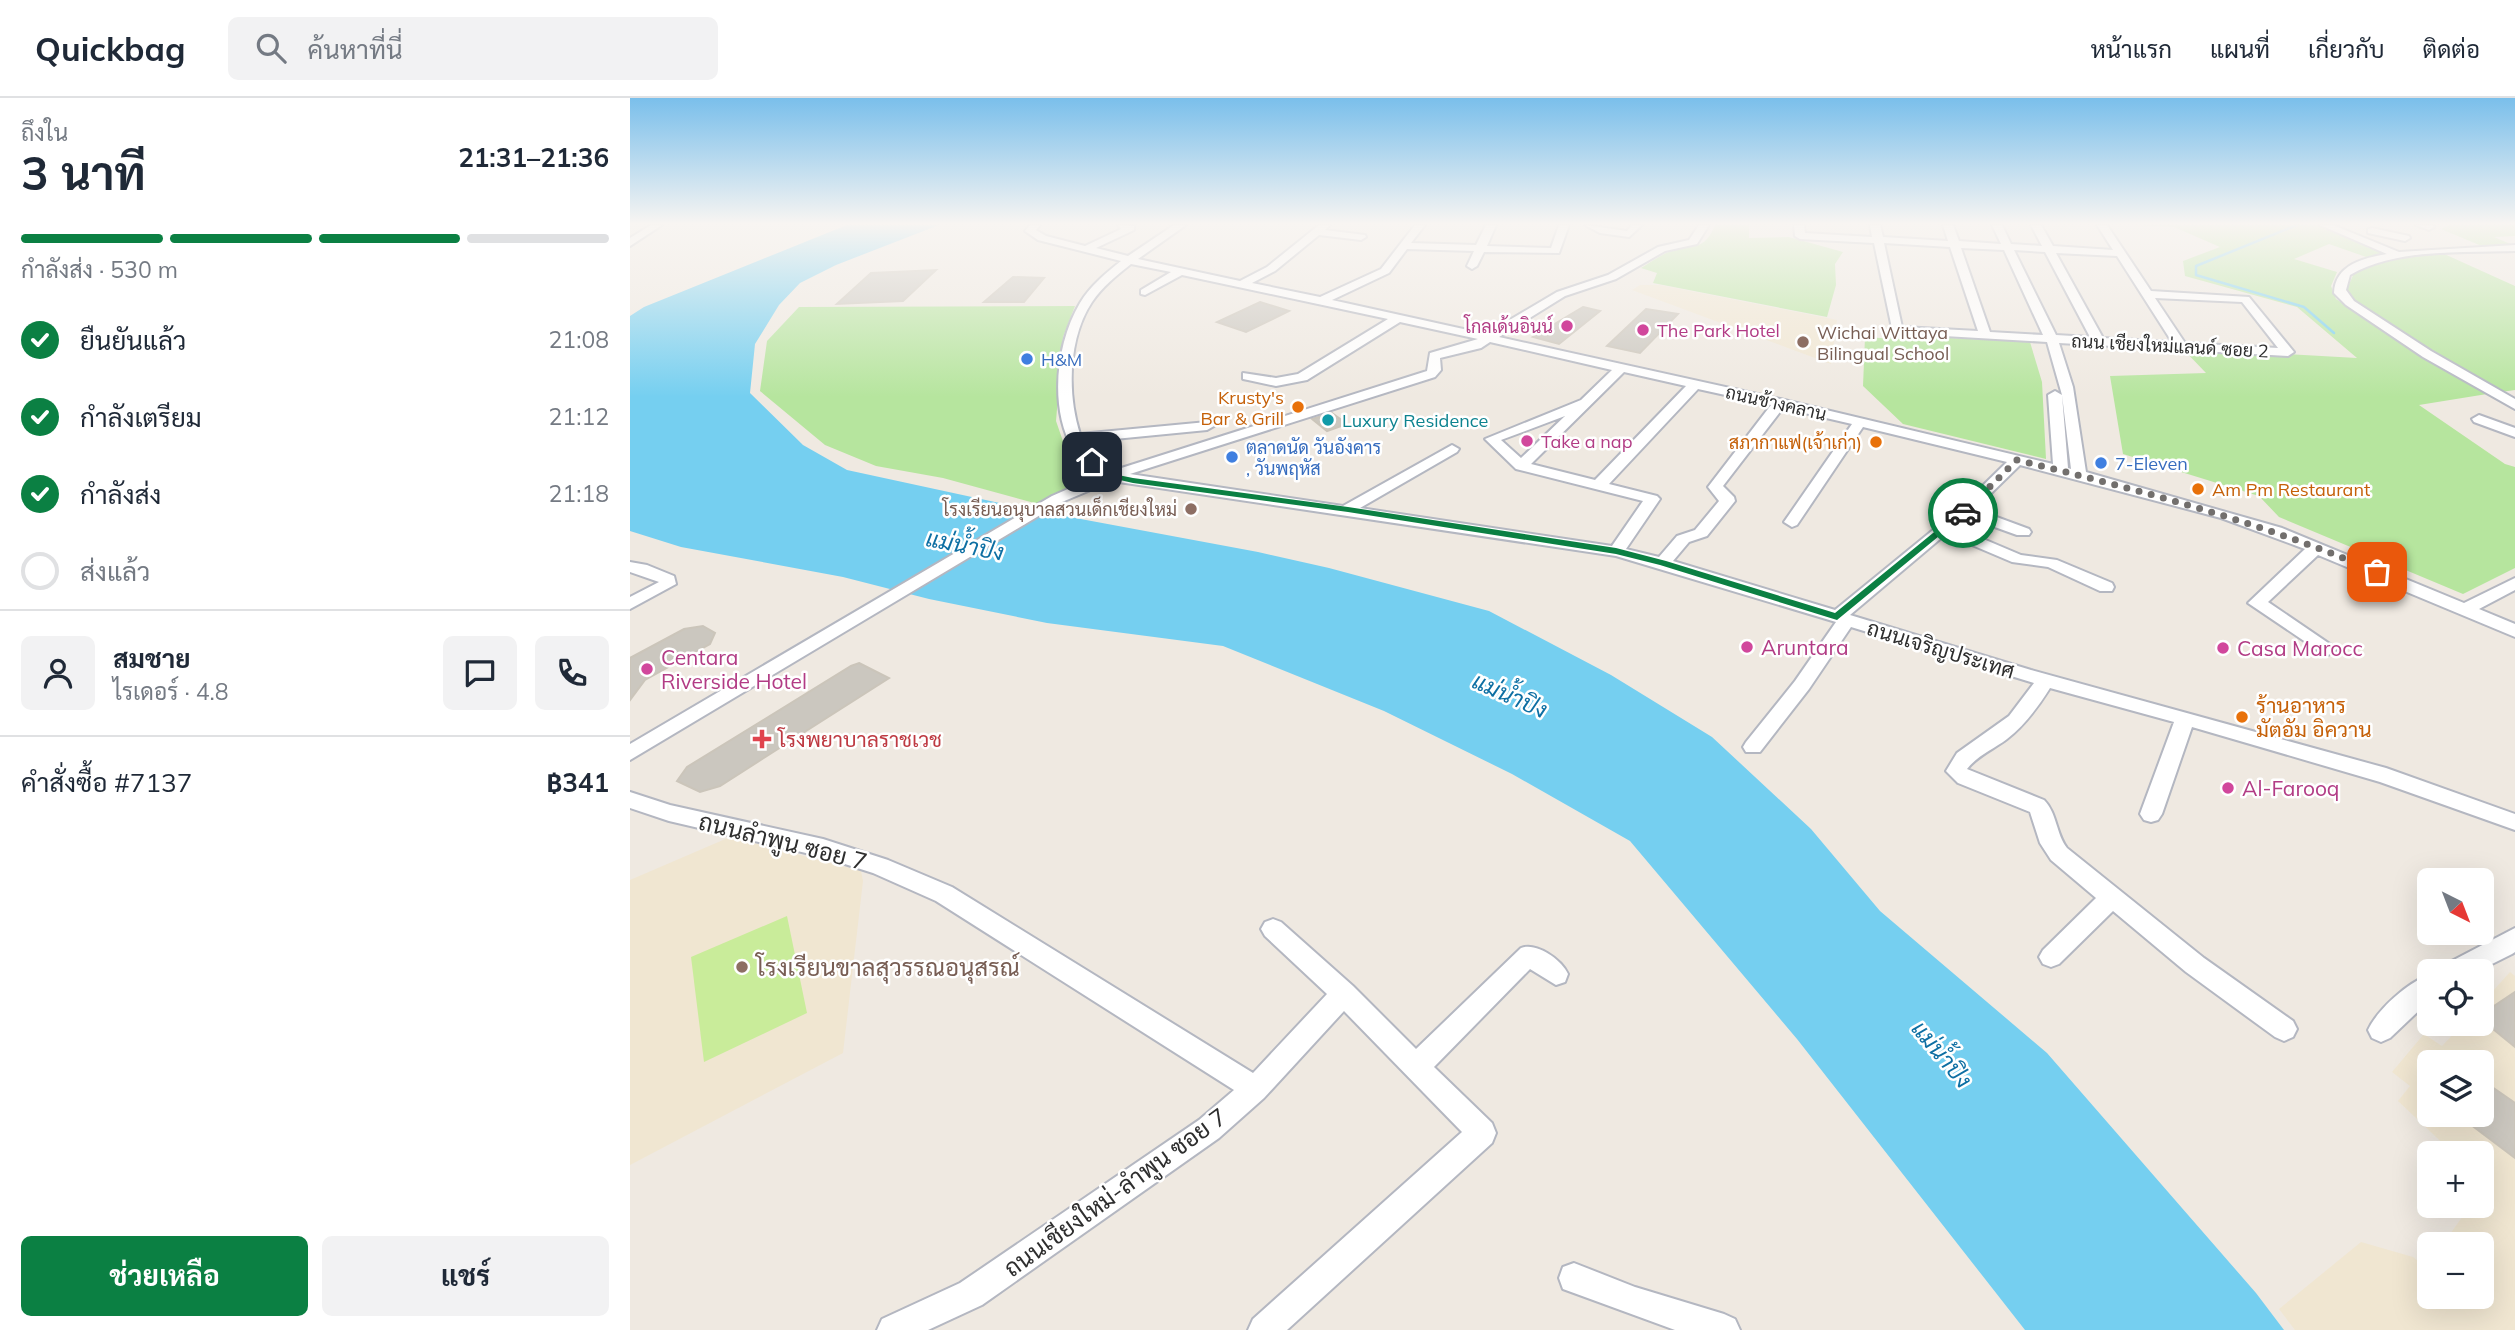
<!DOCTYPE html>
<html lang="th">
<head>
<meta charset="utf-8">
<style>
	body { margin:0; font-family:Mulish,Sarabun,sans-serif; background:#f2f2f3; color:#1f2937; height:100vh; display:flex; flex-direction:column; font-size:26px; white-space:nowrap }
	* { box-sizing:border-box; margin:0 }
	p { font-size:23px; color:#747a83 }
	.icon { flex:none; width:38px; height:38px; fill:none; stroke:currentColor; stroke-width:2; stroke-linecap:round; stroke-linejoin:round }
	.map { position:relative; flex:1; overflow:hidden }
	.sheet { display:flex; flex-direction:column; background:#fff; width:630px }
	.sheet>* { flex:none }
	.needle { width:46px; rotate:138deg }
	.controls { position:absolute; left:1787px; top:770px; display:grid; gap:14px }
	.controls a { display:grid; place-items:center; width:77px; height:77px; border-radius:10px; background:#fff; box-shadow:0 7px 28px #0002; font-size:35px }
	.pin { position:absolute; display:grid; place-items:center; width:60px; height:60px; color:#fff; margin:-30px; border-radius:14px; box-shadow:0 4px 10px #0006 }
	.courier { position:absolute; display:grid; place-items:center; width:70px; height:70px; margin:-35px; border:5px solid #0b8043; border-radius:50%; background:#fff; color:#222; box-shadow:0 2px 9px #0007 }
	.head em { font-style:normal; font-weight:700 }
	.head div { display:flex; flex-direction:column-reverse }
	.head { display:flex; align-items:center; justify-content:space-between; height:119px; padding:0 21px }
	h1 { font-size:46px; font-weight:700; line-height:52px }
	.bar { display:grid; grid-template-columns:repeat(4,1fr); gap:10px 7px; align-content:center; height:84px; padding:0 21px }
	.bar i { height:9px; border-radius:5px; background:#e0e1e3 }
	.bar .active { background:#0b8043 }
	.bar p { grid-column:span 4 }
	.line { display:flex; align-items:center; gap:18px; padding:0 21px; border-top:2px solid #e0e1e3 }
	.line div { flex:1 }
	.round { display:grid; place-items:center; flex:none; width:74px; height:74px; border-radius:10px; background:#f2f2f3 }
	ol { padding:0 21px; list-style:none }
	li { display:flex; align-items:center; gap:21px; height:77px }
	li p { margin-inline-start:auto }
	li .icon { padding:7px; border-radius:50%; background:#0b8043; color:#fff; stroke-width:4 }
	li:last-child { color:#747a83 }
	li i { width:38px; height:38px; border:4px solid #e0e1e3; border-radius:50% }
	.primary-button { display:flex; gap:14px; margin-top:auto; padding:14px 21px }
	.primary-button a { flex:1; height:80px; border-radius:10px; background:#0b8043; color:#fff; font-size:28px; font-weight:700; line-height:80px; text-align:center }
	.primary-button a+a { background:#f2f2f3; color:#1f2937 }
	header { display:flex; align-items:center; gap:42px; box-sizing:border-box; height:98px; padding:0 35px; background:#fff; border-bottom:2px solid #e0e1e3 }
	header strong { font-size:33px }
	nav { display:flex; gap:38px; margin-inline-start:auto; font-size:24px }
	.search { width:490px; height:63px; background:#f2f2f3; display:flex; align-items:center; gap:18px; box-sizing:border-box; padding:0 24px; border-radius:10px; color:#747a83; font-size:26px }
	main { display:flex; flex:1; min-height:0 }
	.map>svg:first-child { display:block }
	.education { fill:#f0e6d1; fill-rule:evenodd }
	.green { fill:#b6e59e }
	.pitch { fill:#c9ec9a }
	.water { fill:#75cff0 }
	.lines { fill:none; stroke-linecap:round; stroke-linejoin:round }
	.stream { stroke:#75cff0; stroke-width:2.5 }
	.building { fill:#cbc7bf; stroke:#cbc5ba; stroke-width:2 }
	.minor-casing { stroke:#b4b7c1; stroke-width:4 }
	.minor { fill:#fff; fill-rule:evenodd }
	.route { fill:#0b8043 }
	.done { stroke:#726f6d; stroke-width:7; stroke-dasharray:0 12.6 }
	.hotel-dot { fill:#d1479c; stroke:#fff; stroke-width:2.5 }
	.education-dot { fill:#8d6e63; stroke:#fff; stroke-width:2.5 }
	.shop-dot { fill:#3f7fe0; stroke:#fff; stroke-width:2.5 }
	.food-dot { fill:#e8710a; stroke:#fff; stroke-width:2.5 }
	.culture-dot { fill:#0f9aa8; stroke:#fff; stroke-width:2.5 }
	.health-dot { fill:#e0444e; stroke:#fff; stroke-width:2.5 }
	.labels { text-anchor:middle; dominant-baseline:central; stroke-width:5; stroke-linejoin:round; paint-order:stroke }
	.far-hotel-label { font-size:18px; fill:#b23c85; stroke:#fff; text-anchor:start }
	.far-education-label { font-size:18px; fill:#785e54; stroke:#fff; text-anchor:start }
	.far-street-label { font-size:18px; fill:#2e2e2e; stroke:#fff }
	.far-shop-label { font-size:18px; fill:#366cbe; stroke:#fff; text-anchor:start }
	.far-food-label { font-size:18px; fill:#c56008; stroke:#fff; text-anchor:end }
	.far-culture-label { font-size:18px; fill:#0d838f; stroke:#fff; text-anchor:start }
	.hotel-label { font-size:21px; fill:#b23c85; stroke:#fff; text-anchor:start }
	.street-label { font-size:21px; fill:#2e2e2e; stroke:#fff }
	.food-label { font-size:21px; fill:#c56008; stroke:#fff; text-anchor:start }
	.health-label { font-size:21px; fill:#be3a42; stroke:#fff; text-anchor:start }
	.water-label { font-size:23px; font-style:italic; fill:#0d6fa3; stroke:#fff }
	.near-street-label { font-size:24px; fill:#2e2e2e; stroke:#fff }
	.near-education-label { font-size:24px; fill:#785e54; stroke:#fff; text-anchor:start }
</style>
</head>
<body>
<header>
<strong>Quickbag</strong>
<div class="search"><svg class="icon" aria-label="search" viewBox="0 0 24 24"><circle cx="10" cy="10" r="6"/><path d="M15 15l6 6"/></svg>ค้นหาที่นี่</div>
<nav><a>หน้าแรก</a><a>แผนที่</a><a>เกี่ยวกับ</a><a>ติดต่อ</a></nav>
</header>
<main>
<section class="sheet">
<div class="head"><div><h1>3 นาที</h1><p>ถึงใน</p></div><em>21:31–21:36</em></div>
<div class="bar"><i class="active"></i><i class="active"></i><i class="active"></i><i></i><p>กำลังส่ง · 530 m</p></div>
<ol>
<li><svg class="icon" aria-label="check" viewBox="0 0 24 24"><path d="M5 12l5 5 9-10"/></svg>ยืนยันแล้ว<p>21:08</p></li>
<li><svg class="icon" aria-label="check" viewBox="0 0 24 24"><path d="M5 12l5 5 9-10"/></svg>กำลังเตรียม<p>21:12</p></li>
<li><svg class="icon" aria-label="check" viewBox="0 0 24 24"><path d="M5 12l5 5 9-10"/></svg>กำลังส่ง<p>21:18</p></li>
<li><i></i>ส่งแล้ว</li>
</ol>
<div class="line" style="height:126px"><a class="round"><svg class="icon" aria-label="person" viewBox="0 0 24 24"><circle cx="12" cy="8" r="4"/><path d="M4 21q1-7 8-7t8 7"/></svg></a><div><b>สมชาย</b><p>ไรเดอร์ · 4.8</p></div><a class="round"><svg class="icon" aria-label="chat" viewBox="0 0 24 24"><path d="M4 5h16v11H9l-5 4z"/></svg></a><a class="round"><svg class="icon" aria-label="phone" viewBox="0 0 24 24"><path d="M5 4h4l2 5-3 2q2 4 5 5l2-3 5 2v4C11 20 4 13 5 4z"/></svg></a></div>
<div class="line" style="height:91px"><div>คำสั่งซื้อ #7137</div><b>฿341</b></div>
<div class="primary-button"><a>ช่วยเหลือ</a><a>แชร์</a></div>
</section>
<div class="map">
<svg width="1885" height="1232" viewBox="0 0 1885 1232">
	<rect width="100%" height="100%" fill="#efe9e1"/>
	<path class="education" d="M1010 187H1030L1207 222 1201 266 1002 192Z
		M100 739 231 773 233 783 213 955 0 1067V782Z
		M1880 874 1885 878V1232H1665L1649 1211 1731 1144 1783 1159 1797 1170 1799 1167V1199H1852V1146H1813L1840 1108H1852V1091L1855 1086 1852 1082V1055H1823L1768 1003 1780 988 1762 974 1794 936 1812 948 1833 926H1852V905ZM1799 964H1852V1017H1799Z"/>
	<path class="green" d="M1085 127H1119V140L1159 139 1213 154 1205 166 1206 187 1197 219 1023 185 1027 175 1011 170C1020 165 1030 157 1041 153 1064 145 1074 154 1085 127Z
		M1504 127H1691L1757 156 1739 160 1699 146 1664 161 1707 174 1701 188 1706 201 1857 296 1789 307 1875 366 1885 369V470L1833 496 1649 419 1629 398 1493 356 1480 278 1576 275 1552 250 1727 260 1667 209 1555 178 1553 163 1590 149 1544 129Z
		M1819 127H1885V138L1864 139 1885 148 1854 149 1811 131Z
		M1812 155 1885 188V292L1871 294 1729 207 1716 193 1725 173 1762 162Z
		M445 208 433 239 426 323 435 349 461 378 408 406 313 380 246 368 195 347 130 293 137 243 169 209Z
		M1280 238 1400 244 1412 284 1416 361 1273 326 1233 288 1235 239 1281 242Z"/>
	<path class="pitch" d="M157 818 177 915 74 964 61 859Z"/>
	<path class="water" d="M217 127H309L206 167 170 185 149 207 125 246 120 295 173 347 217 372 397 411 628 454 699 470 859 513 981 577 1082 639 1181 731 1250 813 1417 955 1626 1195 1654 1232H1395L1167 941 1000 743 882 676 754 613 593 548 417 525 299 501 213 479 51 449 0 433V218L14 209Z"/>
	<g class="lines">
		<path class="stream" d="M1667 127 1566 168V177L1674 209 1704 235"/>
	</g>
	<path class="building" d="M306 172 273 203 207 206 241 175Z
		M383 179 414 180 394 204H354Z
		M630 204 659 213 616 234 587 224Z
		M953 209 970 213 929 246 903 239Z
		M1016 211 1048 216 1010 255 977 248Z
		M702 315 717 326 697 333 682 321Z
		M73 528 85 535 80 546 15 582 0 602V560L54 531Z
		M229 565 259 580 90 688 70 694 47 683 57 669 221 568Z
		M1885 894V949L1852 922V916Z
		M1852 982 1885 1005V1060L1828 1017H1852Z"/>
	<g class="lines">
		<g class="minor-casing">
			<path id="minor" d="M21 127H32L0 148V140Z
				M400 127H410L406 132 416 138 455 148 491 131 488 127 504 128V132L466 150 498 158 544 127H556L508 161 610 183 637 169 689 127H700L695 132 735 137 736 139 731 142 689 137 645 173 622 185 690 199 751 171 785 127H795L781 145 846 147 856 127H866L857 148 921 150 929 127H939L929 155 854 154 847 168 842 171 837 168 844 153 777 151 759 175 702 202 856 236 927 194 978 177 1028 149 1059 142 1069 127H1079L1067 146 1035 153 986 181 935 198 869 239 1150 301 1423 366 1418 297 1425 293 1432 297 1417 244 1263 235 1244 145 1170 141 1165 138 1164 127H1174L1175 135 1242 139 1240 127H1250L1253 139 1318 143 1313 127H1323L1329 143 1371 146 1362 127H1372L1381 146 1412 148 1401 127H1411L1423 148 1483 152 1467 127H1477L1521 193 1619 199 1664 254 1658 258 1429 245 1443 289 1456 374 1652 430 1834 505 1885 480V492L1849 511 1885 526V539L1688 457 1638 504 1707 551 1698 557 1692 555 1618 505 1675 451 1591 420 1390 367 1345 411 1399 431 1401 434 1399 437H1387L1337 419 1325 429 1391 457 1427 462 1482 485 1484 489 1482 493H1470L1418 469 1382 464 1316 436 1220 517 1401 572 1756 670 1885 716V732L1750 684 1562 629 1532 716 1528 722 1521 724 1514 722 1510 716 1544 624 1420 590C1408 609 1395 627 1377 641 1364 651 1348 657 1337 671L1414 702C1427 715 1426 736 1437 750L1574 860 1663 923 1667 931 1663 939 1654 943 1645 939 1556 874 1483 813 1429 866 1421 869 1413 866 1409 859 1413 852 1466 800 1421 762 1410 745 1400 714 1328 685 1316 673 1327 655 1379 618 1404 585 1221 529 1179 591 1130 654H1116L1113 649 1116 644 1165 583 1206 524 986 458 482 383 432 404 0 662V646L422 398 470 377C460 369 450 362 443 351 419 310 426 245 450 205 460 188 476 175 491 163L408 142 395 133ZM1254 145 1320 149 1348 233 1272 229ZM1331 150 1374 152 1413 237 1360 234ZM1384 152 1415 154 1460 239 1426 237ZM1426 155 1487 158 1542 244 1473 240ZM501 166 541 174 511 192V196L515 197 552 177 758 221 668 276 646 280 613 275V281L618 282 646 288 677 282 770 224 848 241 800 255 797 273 482 373 460 354 454 344 577 332 584 328 577 324 450 336C437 296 438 240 462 204 472 189 487 177 501 166ZM1525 200 1612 204 1648 250 1555 245ZM860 244 982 272 951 302 855 341 886 371 1013 403 982 448 730 410 827 354 829 351 822 347 713 408 500 376 805 279 811 272 810 260 851 250ZM994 274 1056 288 965 382 901 366ZM1068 291 1141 307 1078 389 1089 403 1065 432 1047 438 1029 459 996 451 1030 401 1027 398 979 386ZM1432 297 1441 371 1438 370ZM1153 310 1222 326 1154 424 1162 429 1167 427 1233 329 1377 364 1330 410 1205 512 1043 463 1059 444 1077 438 1105 403 1104 399 1093 388ZM935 318 891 360 871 342Z
				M955 127 997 133 1002 127H1012L999 139 970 135Z
				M1690 127H1703L1769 154 1885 147V153C1833 155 1765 150 1720 177L1716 192 1724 203 1801 253 1885 301V311L1793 259 1716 207 1704 195C1705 167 1733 160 1757 156Z
				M1786 127H1802L1804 129 1799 132Z
				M1742 130 1779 138 1780 140 1775 143 1738 135V131Z
				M1849 317 1885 330V339L1844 324 1842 321Z
				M0 464 17 467 44 478 46 486 0 511V499L29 484 0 474Z
				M0 694 40 707 193 741 258 762 322 789 623 975 697 896 635 838 631 831 635 824 643 821 651 824 723 888 786 951 891 850C906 844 931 861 938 876L935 884 926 887 900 871 804 969 862 1025 866 1035 862 1045 657 1232H618L623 1221 832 1034 714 913 634 1000 589 1040 352 1207 298 1232H247L252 1221 330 1185 569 1022 604 992 306 803 243 775 193 759 39 723 0 710Z
				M1885 830V854L1882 856 1848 873H1813L1816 866Z
				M1799 877V903L1760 940 1751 944 1742 940 1738 932C1748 911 1777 885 1799 877Z
				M944 1165 1005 1189 1094 1216 1105 1221 1110 1232H1045L944 1195 933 1191 929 1180 933 1169Z"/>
		</g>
		<use href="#minor" class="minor"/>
	</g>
	<linearGradient id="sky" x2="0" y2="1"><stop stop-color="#7abfeb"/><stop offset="0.42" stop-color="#f8f5f2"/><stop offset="1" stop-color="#f8f5f2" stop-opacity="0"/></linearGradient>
	<rect width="1885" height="299" fill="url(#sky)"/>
	<path class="route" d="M462 362 483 376 503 380 718 409 986 450 1036 463 1205 515 1330 413 1337 415 1207 522 1030 467 986 456 718 414 503 385 477 379 459 366Z"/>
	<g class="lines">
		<path class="done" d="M1333 415 1387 362C1510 392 1631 424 1747 474"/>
	</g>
	<g class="hotel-dot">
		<circle cx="937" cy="228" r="7"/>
		<circle cx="1013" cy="232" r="7"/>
		<circle cx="897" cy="343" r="7"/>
		<circle cx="1117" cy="549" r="7"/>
		<circle cx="1593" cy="550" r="7"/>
		<circle cx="17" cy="571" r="7"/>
		<circle cx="1598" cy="690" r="7"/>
	</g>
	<g class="education-dot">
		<circle cx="1173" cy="244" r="7"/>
		<circle cx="561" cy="411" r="7"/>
		<circle cx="112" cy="869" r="7"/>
	</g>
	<g class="shop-dot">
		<circle cx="397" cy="261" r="7"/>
		<circle cx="602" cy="359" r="7"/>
		<circle cx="1471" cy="365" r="7"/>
	</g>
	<g class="food-dot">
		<circle cx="668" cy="309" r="7"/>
		<circle cx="1246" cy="344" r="7"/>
		<circle cx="1568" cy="391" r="7"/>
		<circle cx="1612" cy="619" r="7"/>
	</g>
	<circle class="culture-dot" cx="698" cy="322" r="7"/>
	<path class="health-dot" d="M128.5 630.5h7v7h7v7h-7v7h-7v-7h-7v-7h7z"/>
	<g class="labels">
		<g class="far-hotel-label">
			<text x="923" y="228" text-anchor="end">โกลเด้นอินน์</text>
			<text x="1027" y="232">The Park Hotel</text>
			<text x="911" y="343">Take a nap</text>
		</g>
		<g class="far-education-label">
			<text x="1187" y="234">Wichai Wittaya<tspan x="1187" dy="21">Bilingual School</tspan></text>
			<text x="547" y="411" text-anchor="end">โรงเรียนอนุบาลสวนเด็กเชียงใหม่</text>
		</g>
		<g class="far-street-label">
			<text transform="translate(1540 248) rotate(3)">ถนน เชียงใหม่แลนด์ ซอย 2</text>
			<text transform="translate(1146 305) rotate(13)">ถนนช้างคลาน</text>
		</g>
		<g class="far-shop-label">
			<text x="411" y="261">H&amp;M</text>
			<text x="616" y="349">ตลาดนัด วันอังคาร<tspan x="616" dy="21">, วันพฤหัส</tspan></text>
			<text x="1485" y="365">7-Eleven</text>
		</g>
		<g class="far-food-label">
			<text x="654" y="299">Krusty's<tspan x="654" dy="21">Bar &amp; Grill</tspan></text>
			<text x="1232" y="344">สภากาแฟ(เจ้าเก่า)</text>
			<text x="1582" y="391" text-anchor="start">Am Pm Restaurant</text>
		</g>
		<g class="far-culture-label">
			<text x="712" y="322">Luxury Residence</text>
		</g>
		<g class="hotel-label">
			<text x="1131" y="549">Aruntara</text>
			<text x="1607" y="550">Casa Marocc</text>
			<text x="31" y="559">Centara<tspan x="31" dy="24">Riverside Hotel</tspan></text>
			<text x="1612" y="690">Al-Farooq</text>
		</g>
		<g class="street-label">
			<text transform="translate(1311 551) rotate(17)">ถนนเจริญประเทศ</text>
		</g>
		<g class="food-label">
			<text x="1626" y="607">ร้านอาหาร<tspan x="1626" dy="24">มัตอัม อิควาน</tspan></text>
		</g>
		<g class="health-label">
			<text x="148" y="641">โรงพยาบาลราชเวช</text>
		</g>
		<g class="water-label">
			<text transform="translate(335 447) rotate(11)">แม่น้ำปิง</text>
			<text transform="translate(880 597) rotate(24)">แม่น้ำปิง</text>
			<text transform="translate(1312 956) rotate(50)">แม่น้ำปิง</text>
		</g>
		<g class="near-street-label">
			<text transform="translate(153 743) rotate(14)">ถนนลำพูน ซอย 7</text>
			<text transform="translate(485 1094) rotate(-36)">ถนนเชียงใหม่-ลำพูน ซอย 7</text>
		</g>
		<g class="near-education-label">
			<text x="126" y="869">โรงเรียนขาลสุวรรณอนุสรณ์</text>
		</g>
	</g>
</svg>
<div class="controls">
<a><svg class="needle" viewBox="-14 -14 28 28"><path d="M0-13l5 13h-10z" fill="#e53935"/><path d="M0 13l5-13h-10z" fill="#747a83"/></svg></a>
<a><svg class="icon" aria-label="locate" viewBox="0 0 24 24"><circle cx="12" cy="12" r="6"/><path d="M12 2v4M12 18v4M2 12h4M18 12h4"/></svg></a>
<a><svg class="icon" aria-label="layers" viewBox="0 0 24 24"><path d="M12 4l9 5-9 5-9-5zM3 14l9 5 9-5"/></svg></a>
<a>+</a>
<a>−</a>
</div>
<div class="pin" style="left:1747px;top:474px;background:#ea580c"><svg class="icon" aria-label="bag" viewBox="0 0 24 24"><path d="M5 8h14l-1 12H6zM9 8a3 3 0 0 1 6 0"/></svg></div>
<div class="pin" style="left:462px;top:364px;background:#1f2937"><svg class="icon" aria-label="home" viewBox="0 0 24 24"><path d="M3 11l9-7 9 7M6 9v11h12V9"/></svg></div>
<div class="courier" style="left:1333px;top:415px"><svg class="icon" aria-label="car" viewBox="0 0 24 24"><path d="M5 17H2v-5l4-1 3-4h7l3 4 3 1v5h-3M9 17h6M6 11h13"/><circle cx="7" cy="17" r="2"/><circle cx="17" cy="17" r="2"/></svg></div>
</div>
</main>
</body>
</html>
